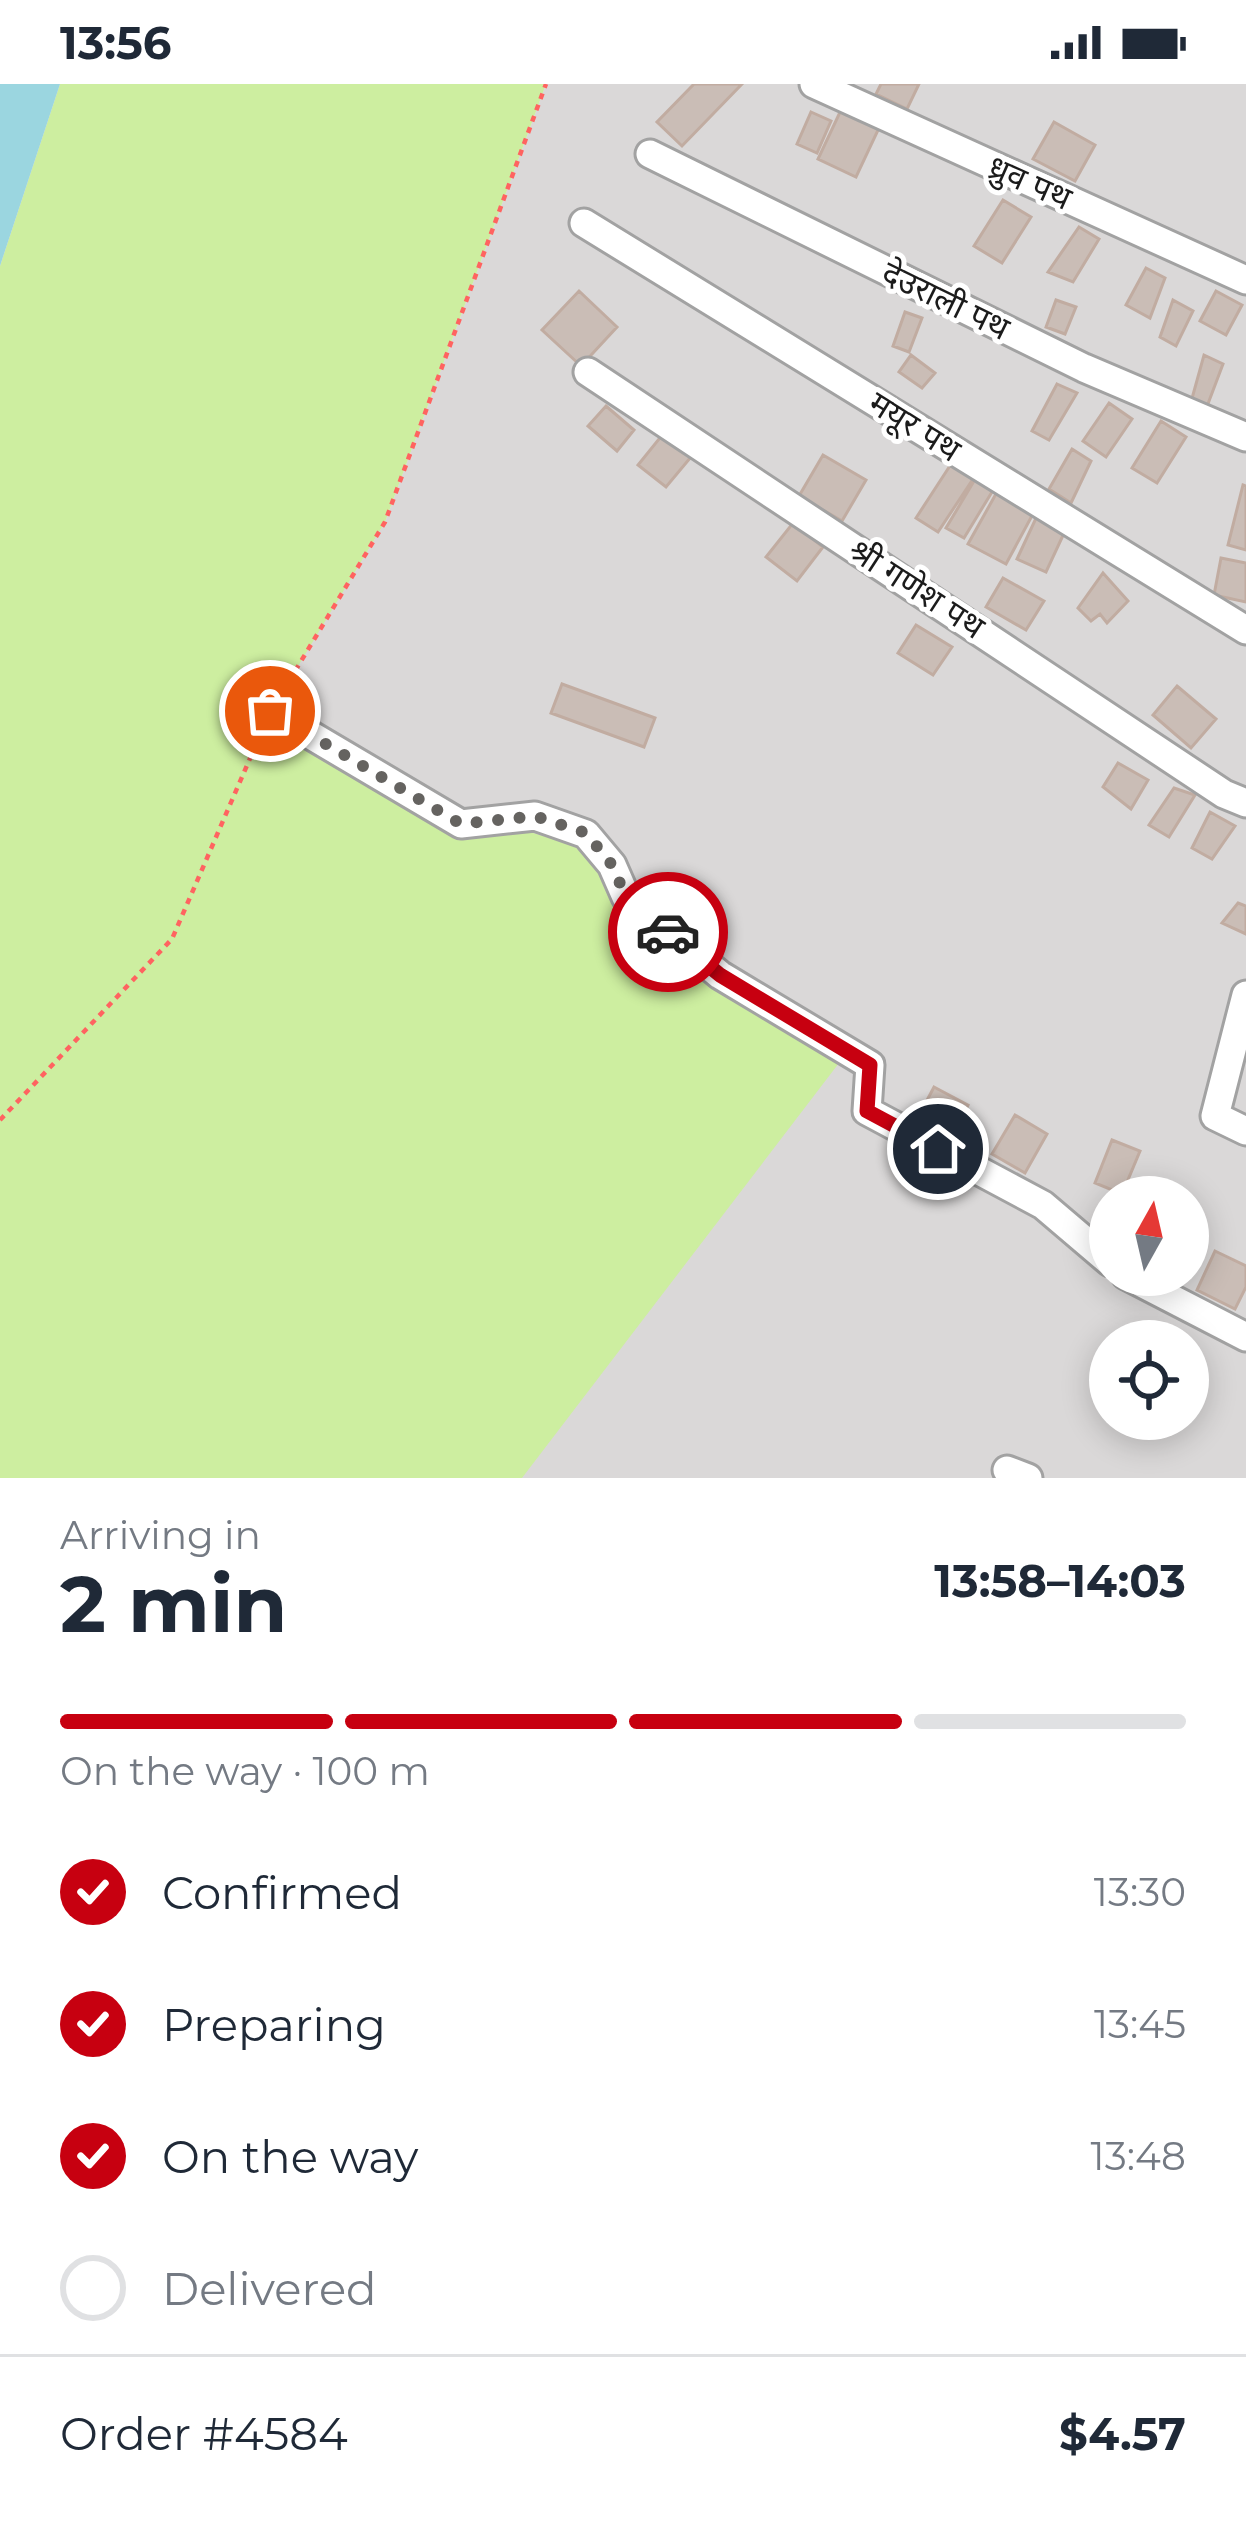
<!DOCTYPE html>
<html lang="en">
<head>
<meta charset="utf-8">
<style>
	body { margin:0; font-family:Montserrat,"Noto Sans Devanagari",sans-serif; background:#f6f6f7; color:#1f2937; height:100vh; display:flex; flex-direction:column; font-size:45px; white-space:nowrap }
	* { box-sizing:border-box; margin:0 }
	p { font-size:39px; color:#747a83 }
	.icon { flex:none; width:66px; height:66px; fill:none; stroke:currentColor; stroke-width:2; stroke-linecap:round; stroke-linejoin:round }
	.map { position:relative; height:1394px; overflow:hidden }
	.side { display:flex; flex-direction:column; background:#fff; flex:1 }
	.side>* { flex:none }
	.needle { width:78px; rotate:8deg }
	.controls { position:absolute; left:1089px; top:1092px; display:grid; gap:24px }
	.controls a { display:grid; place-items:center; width:120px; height:120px; border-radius:50%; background:#fff; box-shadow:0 6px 30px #0003; font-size:60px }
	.pin { position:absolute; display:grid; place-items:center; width:102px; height:102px; color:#fff; margin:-51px; border:6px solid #fff; border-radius:50%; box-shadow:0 3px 12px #0007 }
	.courier { position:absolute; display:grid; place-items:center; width:120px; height:120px; margin:-60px; border:9px solid #c70010; border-radius:50%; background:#fff; color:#222; box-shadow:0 3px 15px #0007 }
	.summary em { font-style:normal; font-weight:700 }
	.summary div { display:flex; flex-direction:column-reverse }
	.summary { display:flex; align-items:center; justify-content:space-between; height:204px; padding:0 60px }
	h1 { font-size:78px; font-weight:700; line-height:90px }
	.bar { display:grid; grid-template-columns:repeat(4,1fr); gap:18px 12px; align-content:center; height:144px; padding:0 60px }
	.bar i { height:15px; border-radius:9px; background:#e0e1e3 }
	.bar .selected { background:#c70010 }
	.bar p { grid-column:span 4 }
	.line { display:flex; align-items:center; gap:30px; padding:0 60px; border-top:3px solid #e0e1e3 }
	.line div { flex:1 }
	ol { padding:0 60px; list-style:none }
	li { display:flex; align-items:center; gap:36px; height:132px }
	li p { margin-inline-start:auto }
	li .icon { padding:12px; border-radius:50%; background:#c70010; color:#fff; stroke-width:4 }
	li:last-child { color:#747a83 }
	li i { width:66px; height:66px; border:6px solid #e0e1e3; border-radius:50% }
	.status { display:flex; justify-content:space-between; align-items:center; height:84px; padding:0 60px; background:#fff; direction:ltr }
	.status svg { height:33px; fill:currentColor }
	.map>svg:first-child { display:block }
	.residential { fill:#dad8d8; fill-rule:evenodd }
	.grass { fill:#cdeea0 }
	.water { fill:#9bd6e0 }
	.building { fill:#cabdb6; stroke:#c1aca1; stroke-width:3 }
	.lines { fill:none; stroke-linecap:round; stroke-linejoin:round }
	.minor-casing { stroke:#a2a2a2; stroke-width:33 }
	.path { stroke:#ff6360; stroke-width:4.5; stroke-dasharray:6 6; stroke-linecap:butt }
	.minor { stroke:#fff; stroke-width:27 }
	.done { stroke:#656360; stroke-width:12; stroke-dasharray:0 21.6 }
	.route { stroke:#c70010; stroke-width:15 }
	.labels { text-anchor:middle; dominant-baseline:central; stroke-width:10; stroke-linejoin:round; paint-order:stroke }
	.street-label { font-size:33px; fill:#1b1b1b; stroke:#fff }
</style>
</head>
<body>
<div class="status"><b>13:56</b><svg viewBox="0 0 49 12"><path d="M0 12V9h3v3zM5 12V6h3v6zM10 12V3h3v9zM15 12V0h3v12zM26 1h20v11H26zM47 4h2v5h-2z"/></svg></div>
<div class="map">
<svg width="1246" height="1394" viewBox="0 0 1246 1394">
	<rect width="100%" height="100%" fill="#eee8e0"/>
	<path class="residential" d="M546 0H1246V1394H0V1036L270 627 385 438ZM1110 1113H1188V1191H1110ZM1110 1257H1188V1335H1110Z"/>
	<path class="grass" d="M60 0H546L385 438 271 627 461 740 533 749 578 762 705 896 839 979 522 1394H0V182Z"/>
	<path class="water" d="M0 0H60L0 182Z"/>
	<path class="building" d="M694 0H742L682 62 657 38Z
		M881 0H919L907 25 876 10Z
		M841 26 879 44 856 93 818 75Z
		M811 28 831 37 817 69 797 60Z
		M1054 38 1095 61 1075 97 1033 75Z
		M1003 116 1031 133 1002 179 974 162Z
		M1079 143 1099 155 1073 198 1048 188Z
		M1146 184 1165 194 1150 234 1126 221Z
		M579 207 617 243 581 282 542 246Z
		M1216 207 1242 221 1226 251 1200 237Z
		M1056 216 1076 223 1065 250 1046 243Z
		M1173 216 1193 227 1176 262 1160 253Z
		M905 228 922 234 909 268 893 262Z
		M911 271 935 289 922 304 899 288Z
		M1204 271 1223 280 1206 325 1191 318Z
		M1057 300 1077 309 1049 356 1032 347Z
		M1109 319 1132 335 1106 373 1083 357Z
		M606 322 634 346 617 367 588 342Z
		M1161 337 1186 353 1157 399 1132 384Z
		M663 350 691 373 666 403 638 381Z
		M1072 365 1091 377 1071 419 1049 405Z
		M823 371 866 396 842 437 799 412Z
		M955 374 977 389 938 448 916 434Z
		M977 392 995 403 964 454 946 444Z
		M1243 401 1246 402V466L1228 461Z
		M997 408 1034 428 1006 480 968 460Z
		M1037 432 1066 445 1046 488 1017 475Z
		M793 439 823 463 797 497 766 473Z
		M1221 474 1246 479V518L1214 511Z
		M1103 489 1128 517 1107 539 1100 530 1091 537 1078 524Z
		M1003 494 1044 517 1026 546 986 523Z
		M916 541 952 563 933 591 898 569Z
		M562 600 655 634 644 663 551 629Z
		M1177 602 1216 635 1191 664 1153 631Z
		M1118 679 1148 696 1131 725 1103 703Z
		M1174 704 1195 711 1169 753 1149 741Z
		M1210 728 1235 742 1212 775 1192 764Z
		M1238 819 1246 822V850L1222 839Z
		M934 1003 968 1021 950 1055 916 1037Z
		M1015 1031 1047 1050 1025 1089 992 1070Z
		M1112 1056 1140 1067 1122 1110 1095 1099Z
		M1215 1167 1246 1182V1203L1235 1225 1197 1206Z"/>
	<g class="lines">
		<g class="minor-casing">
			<path id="minor" d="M814 0 1246 196
				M650 70 1084 284 1246 353
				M584 139 1246 546
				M588 288 1224 710 1246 719
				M270 627 461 740 535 732 586 750 612 781 626 813 720 891 870 981 867 1027 1043 1121 1110 1178
				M1246 911 1215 1032 1246 1047
				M1126 1191 1246 1253
				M1007 1386 1028 1394"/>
		</g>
		<path class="path" d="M283 607 385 438 546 0
			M0 1036 172 855 261 649"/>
		<use href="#minor" class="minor"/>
	</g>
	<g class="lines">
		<path class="done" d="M270 627 461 740 535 732 586 749 612 781 626 813 668 848"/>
		<path class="route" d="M668 848 720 891 870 981 867 1027 938 1065"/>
	</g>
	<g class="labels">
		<g class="street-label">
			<text transform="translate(1030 98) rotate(24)">ध्रुव पथ</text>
			<text transform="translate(946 216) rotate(26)">देउराली पथ</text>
			<text transform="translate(915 342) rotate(32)">मयूर पथ</text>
			<text transform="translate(917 504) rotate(33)">श्री गणेश पथ</text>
		</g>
	</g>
</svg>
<div class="controls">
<a><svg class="needle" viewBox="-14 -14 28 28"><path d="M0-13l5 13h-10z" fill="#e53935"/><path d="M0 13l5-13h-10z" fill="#747a83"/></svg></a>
<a><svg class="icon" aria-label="locate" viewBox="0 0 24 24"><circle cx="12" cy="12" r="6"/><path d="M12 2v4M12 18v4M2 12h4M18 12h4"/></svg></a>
</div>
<div class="pin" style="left:270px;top:627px;background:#ea580c"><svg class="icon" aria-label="bag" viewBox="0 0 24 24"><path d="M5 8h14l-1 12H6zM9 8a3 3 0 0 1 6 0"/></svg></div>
<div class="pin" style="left:938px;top:1065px;background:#1f2937"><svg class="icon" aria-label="home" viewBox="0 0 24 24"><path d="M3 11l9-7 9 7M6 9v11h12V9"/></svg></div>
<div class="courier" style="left:668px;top:848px"><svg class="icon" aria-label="car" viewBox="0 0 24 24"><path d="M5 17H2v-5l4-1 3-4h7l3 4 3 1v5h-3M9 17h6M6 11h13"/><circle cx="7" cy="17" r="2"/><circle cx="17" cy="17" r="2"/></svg></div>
</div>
<section class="side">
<div class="summary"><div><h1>2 min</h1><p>Arriving in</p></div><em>13:58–14:03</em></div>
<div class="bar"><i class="selected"></i><i class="selected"></i><i class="selected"></i><i></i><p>On the way · 100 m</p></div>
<ol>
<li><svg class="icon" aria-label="check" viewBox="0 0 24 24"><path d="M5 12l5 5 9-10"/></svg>Confirmed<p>13:30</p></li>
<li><svg class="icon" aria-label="check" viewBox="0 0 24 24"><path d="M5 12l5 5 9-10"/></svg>Preparing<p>13:45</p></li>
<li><svg class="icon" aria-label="check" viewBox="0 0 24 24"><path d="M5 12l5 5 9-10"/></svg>On the way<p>13:48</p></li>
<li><i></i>Delivered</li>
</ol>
<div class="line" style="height:156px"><div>Order #4584</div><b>$4.57</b></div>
</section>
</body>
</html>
